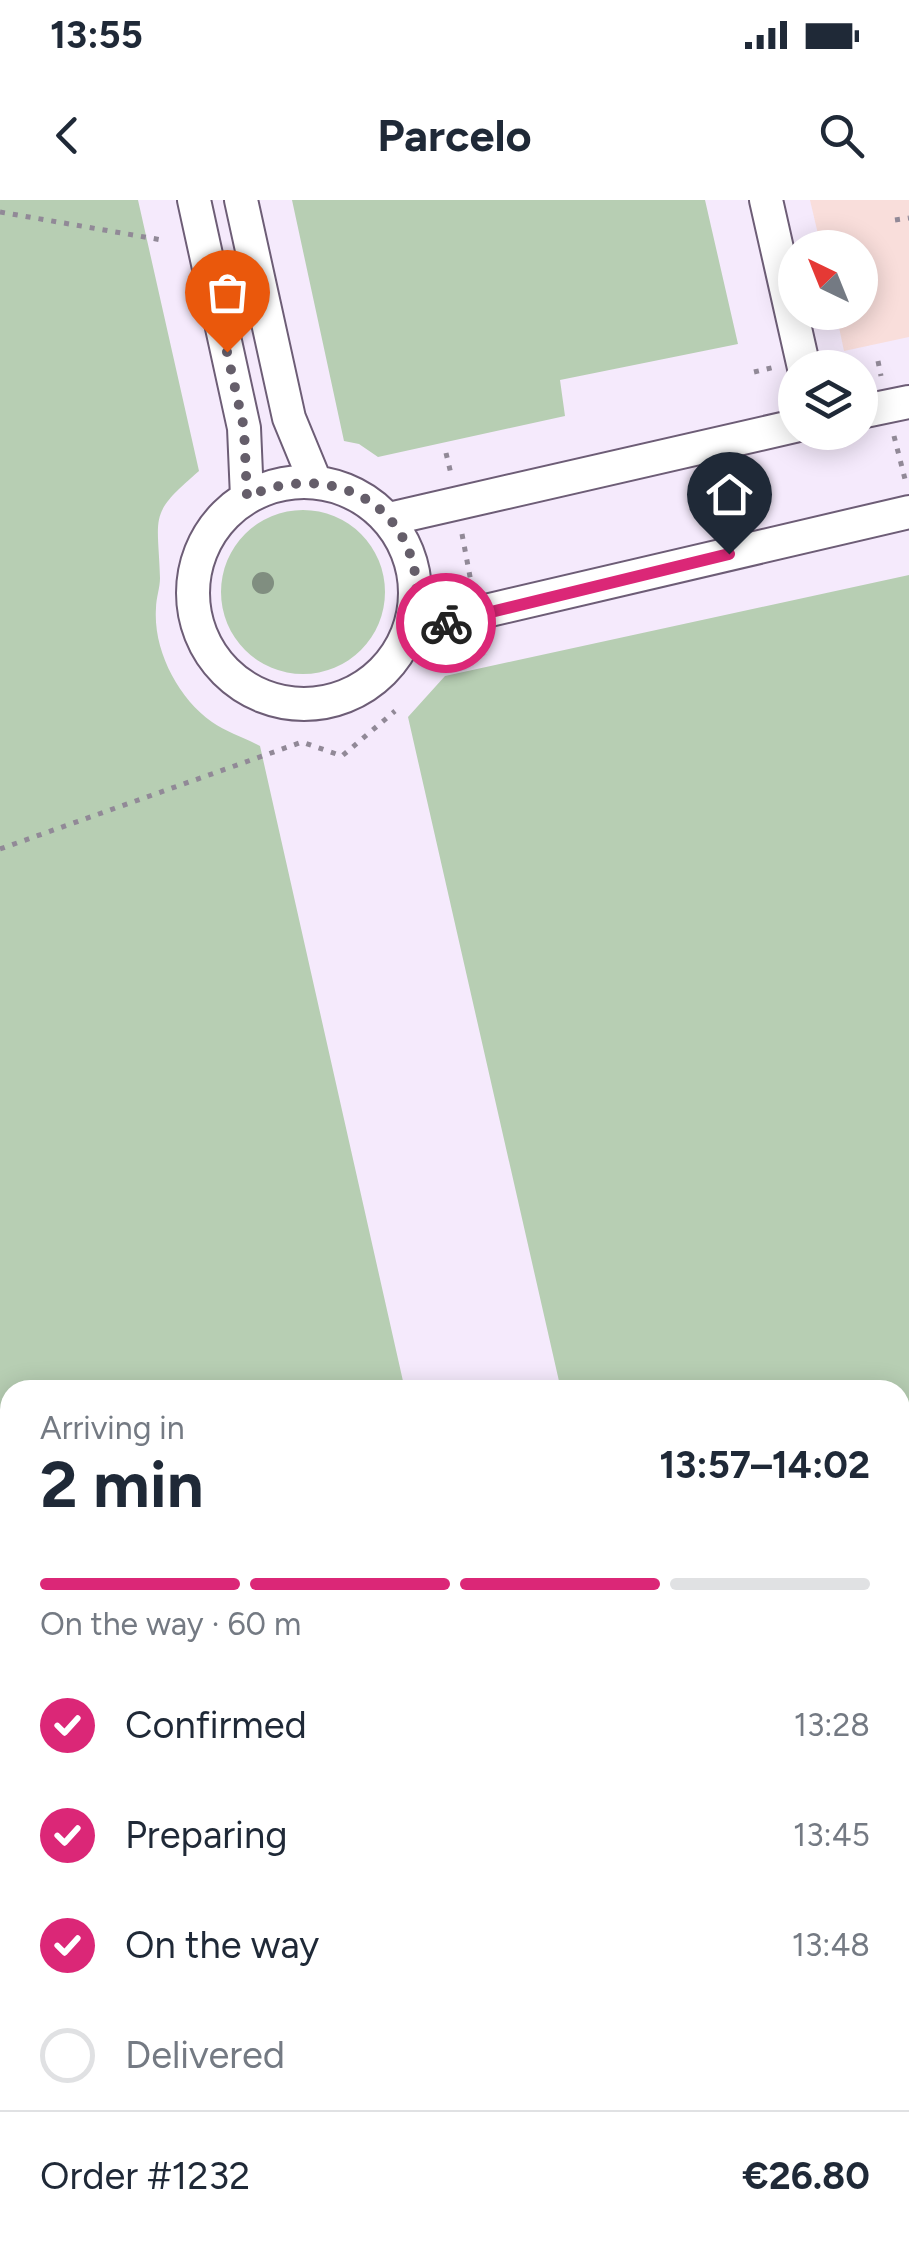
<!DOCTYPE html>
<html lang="en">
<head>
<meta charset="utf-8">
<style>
	body { margin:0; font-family:Figtree,sans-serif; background:#f2f2f3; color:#1f2937; height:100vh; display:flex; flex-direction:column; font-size:38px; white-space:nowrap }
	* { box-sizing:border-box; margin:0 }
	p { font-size:32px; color:#747a83 }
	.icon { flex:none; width:55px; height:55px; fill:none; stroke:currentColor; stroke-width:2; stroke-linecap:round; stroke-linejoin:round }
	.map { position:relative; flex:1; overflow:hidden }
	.drawer { position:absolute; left:0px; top:1180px; width:910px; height:882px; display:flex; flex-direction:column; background:#fff; border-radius:30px 30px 0 0; box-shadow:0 5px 25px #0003 }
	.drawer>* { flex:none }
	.needle { width:65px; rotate:317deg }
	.buttons { position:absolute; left:778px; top:30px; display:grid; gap:20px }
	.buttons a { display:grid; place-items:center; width:100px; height:100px; border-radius:50%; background:#fff; box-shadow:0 5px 25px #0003; font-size:50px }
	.pin { position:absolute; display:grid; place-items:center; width:85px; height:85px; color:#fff; margin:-102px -42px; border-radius:50% 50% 50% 0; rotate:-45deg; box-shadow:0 0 10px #0007 }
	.pin .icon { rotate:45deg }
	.courier { position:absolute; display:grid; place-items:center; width:100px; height:100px; margin:-50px; border:8px solid #db2777; border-radius:50%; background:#fff; color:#222; box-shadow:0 2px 12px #0007 }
	.head em { font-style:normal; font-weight:700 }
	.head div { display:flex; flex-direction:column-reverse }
	.head { display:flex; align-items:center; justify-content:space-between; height:170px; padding:0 40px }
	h1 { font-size:65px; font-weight:700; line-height:75px }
	.bar { display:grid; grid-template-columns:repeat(4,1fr); gap:15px 10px; align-content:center; height:120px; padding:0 40px }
	.bar i { height:12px; border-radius:8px; background:#e0e1e3 }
	.bar .current { background:#db2777 }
	.bar p { grid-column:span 4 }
	.line { display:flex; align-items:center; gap:25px; padding:0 40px; border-top:2px solid #e0e1e3 }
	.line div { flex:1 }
	ol { padding:0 40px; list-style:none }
	li { display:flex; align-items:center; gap:30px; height:110px }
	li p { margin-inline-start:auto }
	li .icon { padding:10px; border-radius:50%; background:#db2777; color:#fff; stroke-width:4 }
	li:last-child { color:#747a83 }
	li i { width:55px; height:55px; border:5px solid #e0e1e3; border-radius:50% }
	.status { display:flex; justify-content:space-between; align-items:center; height:70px; padding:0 50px; background:#fff; direction:ltr }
	.status svg { height:28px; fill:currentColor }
	header { display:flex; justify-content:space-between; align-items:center; height:130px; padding:0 40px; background:#fff; font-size:45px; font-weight:700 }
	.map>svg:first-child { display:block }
	.medical { fill:#f9dedb }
	.green { fill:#b7ceb3 }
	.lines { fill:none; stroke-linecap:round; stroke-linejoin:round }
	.minor-casing { stroke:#6d5d76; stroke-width:36 }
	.path { stroke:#918997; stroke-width:5; stroke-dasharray:5 8; stroke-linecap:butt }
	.minor { stroke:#fff; stroke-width:32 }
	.tree { fill:#808e80 }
	.done { stroke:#655e6a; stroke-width:10; stroke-dasharray:0 18 }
	.route { stroke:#db2777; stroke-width:12 }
</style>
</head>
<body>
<div class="status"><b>13:55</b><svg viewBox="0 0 49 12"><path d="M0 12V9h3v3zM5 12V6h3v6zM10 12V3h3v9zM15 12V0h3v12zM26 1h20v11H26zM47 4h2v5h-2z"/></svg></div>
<header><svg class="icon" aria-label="back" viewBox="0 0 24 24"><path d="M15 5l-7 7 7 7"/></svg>Parcelo<svg class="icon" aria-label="search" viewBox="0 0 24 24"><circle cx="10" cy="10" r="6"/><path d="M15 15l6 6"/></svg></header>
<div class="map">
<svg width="909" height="2062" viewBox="0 0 909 2062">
	<rect width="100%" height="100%" fill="#f5eafc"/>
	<path class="medical" d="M810 0H909V137L844 151 836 113 860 112V48L821 47Z"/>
	<path class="green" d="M0 0H138L199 271C148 315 158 314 160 378 160 388 156 398 156 408 153 450 178 498 212 522 226 532 245 538 260 546L405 1190H10V2052H900V1190H561L408 517 445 476 909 375V2062H0Z
		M292 0H705L738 144 560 180 565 216 378 257 359 244 344 241Z
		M221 392a82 82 0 1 1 164 0a82 82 0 1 1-164 0Z"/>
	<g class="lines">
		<g class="minor-casing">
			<path id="minor" d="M194 0 244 228 247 297
				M241 0 289 218 315 281
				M766 0 804 168
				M860 212 909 202
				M193 393a111 111 0 1 1 222 0a111 111 0 1 1-222 0Z
				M389 319 795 226
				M409 434 477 413 909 312"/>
		</g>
		<path class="path" d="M0 12 162 40
			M895 20 909 18
			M878 161 881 176
			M754 172 775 167
			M894 236 906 283
			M446 253 451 274
			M462 334 471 382
			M483 442 485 455
			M0 649 302 542 342 556 395 511
			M0 1521 10 1535
			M900 1668 909 1666
			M900 1723 909 1716
			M187 2062 189 2052
			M490 2062 495 2052"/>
		<use href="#minor" class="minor"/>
	</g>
	<circle class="tree" cx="263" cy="383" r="11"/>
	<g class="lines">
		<path class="done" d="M227 152 244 228 247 297C316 264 400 291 415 373 419 394 413 414 409 434L446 423"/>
		<path class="route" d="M446 423 729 354"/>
	</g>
</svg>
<div class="buttons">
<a><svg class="needle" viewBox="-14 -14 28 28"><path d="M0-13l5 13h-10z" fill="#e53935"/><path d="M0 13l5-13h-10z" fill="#747a83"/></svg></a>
<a><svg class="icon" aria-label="layers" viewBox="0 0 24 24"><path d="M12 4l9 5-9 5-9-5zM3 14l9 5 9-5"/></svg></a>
</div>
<div class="pin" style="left:227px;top:152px;background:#ea580c"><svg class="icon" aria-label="bag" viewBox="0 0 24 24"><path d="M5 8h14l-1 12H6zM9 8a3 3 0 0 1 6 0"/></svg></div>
<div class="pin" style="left:729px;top:354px;background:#1f2937"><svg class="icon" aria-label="home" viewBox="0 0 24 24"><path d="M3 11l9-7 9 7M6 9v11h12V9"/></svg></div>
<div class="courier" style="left:446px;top:423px"><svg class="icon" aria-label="bike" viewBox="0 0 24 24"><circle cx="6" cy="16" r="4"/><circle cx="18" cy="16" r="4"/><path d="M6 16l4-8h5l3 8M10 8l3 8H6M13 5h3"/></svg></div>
<section class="drawer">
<div class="head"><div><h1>2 min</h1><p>Arriving in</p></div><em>13:57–14:02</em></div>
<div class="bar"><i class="current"></i><i class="current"></i><i class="current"></i><i></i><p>On the way · 60 m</p></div>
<ol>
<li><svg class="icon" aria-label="check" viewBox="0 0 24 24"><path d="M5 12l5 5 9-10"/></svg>Confirmed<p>13:28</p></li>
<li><svg class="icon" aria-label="check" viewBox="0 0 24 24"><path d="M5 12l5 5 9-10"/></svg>Preparing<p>13:45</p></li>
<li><svg class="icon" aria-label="check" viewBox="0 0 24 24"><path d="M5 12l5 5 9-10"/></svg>On the way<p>13:48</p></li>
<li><i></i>Delivered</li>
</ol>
<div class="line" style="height:130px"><div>Order #1232</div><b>€26.80</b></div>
</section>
</div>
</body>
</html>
